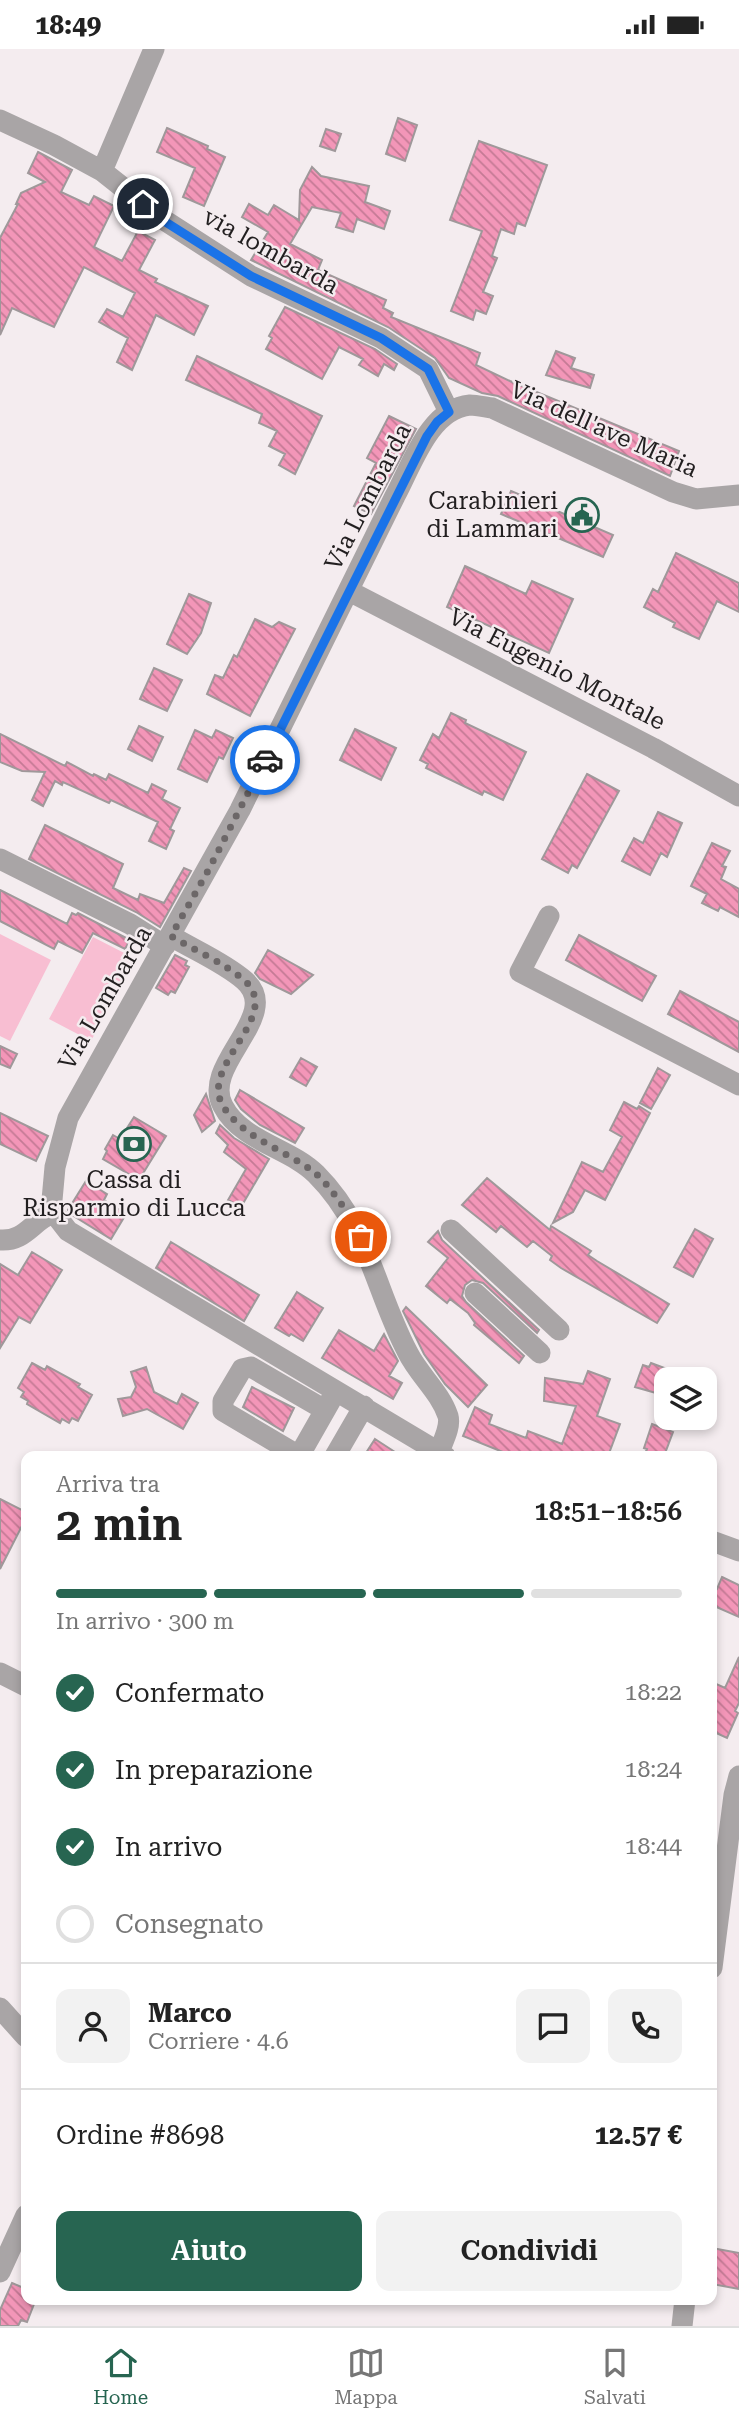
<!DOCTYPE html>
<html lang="it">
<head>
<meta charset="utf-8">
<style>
	body { margin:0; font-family:"Roboto Serif",serif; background:#f2f2f2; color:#222; height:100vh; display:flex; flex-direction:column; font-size:26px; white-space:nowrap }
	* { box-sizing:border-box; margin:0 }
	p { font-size:23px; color:#767676 }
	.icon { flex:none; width:38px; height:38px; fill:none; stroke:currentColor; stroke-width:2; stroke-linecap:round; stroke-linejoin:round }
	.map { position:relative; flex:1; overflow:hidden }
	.sheet { position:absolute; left:21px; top:1402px; width:696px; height:854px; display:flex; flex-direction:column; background:#fff; border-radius:14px; box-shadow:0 4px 10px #0003 }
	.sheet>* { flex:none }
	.fabs { position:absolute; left:654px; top:1318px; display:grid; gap:14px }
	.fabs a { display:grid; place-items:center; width:63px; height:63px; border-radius:14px; background:#fff; box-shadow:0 4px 10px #0003; font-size:35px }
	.pin { position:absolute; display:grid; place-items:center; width:60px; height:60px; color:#fff; margin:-30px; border:4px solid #fff; border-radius:50%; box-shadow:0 2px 7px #0007 }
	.courier { position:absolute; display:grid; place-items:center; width:70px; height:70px; margin:-35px; border:5px solid #1a73e8; border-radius:50%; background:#fff; color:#222; box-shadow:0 2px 9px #0007 }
	.overview em { font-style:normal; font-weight:600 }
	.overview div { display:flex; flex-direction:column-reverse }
	.overview { display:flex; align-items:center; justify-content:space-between; height:119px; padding:0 35px }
	h1 { font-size:46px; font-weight:600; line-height:52px }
	.bar { display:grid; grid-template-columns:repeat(4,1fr); gap:10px 7px; align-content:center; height:84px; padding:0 35px }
	.bar i { height:9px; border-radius:5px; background:#e0e0e0 }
	.bar .selected { background:#276551 }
	.bar p { grid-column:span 4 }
	.line { display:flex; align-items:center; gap:18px; padding:0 35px; border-top:2px solid #e0e0e0 }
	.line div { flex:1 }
	.round { display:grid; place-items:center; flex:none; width:74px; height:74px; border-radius:14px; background:#f2f2f2 }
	ol { padding:0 35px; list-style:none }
	li { display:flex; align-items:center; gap:21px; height:77px }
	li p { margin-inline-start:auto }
	li .icon { padding:7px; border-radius:50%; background:#276551; color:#fff; stroke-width:4 }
	li:last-child { color:#767676 }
	li i { width:38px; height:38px; border:4px solid #e0e0e0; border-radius:50% }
	.primary-button { display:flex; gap:14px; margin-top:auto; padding:14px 35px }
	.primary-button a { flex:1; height:80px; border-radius:14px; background:#276551; color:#fff; font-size:28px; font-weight:600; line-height:80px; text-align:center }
	.primary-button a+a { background:#f2f2f2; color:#222 }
	.status { display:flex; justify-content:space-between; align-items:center; height:49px; padding:0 35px; background:#fff; direction:ltr }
	.status svg { height:19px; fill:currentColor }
	.tab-bar { display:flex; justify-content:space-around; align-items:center; height:98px; border-top:2px solid #e0e0e0; background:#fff; font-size:19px; color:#767676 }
	.tab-bar a { display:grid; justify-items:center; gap:4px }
	.tab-bar .selected { color:#276551 }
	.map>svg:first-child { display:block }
	.pitch { fill:#f8bed2 }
	.building { fill:url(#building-back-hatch); stroke:#9f989a; stroke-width:2 }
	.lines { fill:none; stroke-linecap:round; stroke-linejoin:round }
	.minor { stroke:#a9a5a6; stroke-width:21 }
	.done { stroke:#6c6768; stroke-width:7; stroke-dasharray:0 12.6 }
	.route { stroke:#1a73e8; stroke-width:9 }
	.labels { text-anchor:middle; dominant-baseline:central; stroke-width:5; stroke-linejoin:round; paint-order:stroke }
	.street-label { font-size:24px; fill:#221f20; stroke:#f4ecef }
	.poi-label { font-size:24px; fill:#221f20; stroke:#f4ecef; text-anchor:end }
</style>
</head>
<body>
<div class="status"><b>18:49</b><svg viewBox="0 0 49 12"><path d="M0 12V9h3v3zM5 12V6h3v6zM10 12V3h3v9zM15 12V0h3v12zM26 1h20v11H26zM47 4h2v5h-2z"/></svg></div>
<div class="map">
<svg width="739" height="2277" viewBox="0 0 739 2277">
	<defs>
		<pattern id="building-back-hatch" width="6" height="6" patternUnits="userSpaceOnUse" patternTransform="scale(1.75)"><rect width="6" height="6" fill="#f396b8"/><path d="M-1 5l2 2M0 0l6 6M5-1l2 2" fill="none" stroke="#c47a95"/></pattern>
	</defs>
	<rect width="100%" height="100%" fill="#f4ecef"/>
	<path class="pitch" d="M0 885 51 911 10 992 0 987Z
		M93 888 134 909 91 992 49 970Z"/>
	<path class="building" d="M398 69 417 76 405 112 386 105Z
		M167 79 208 97 207 100 225 108 204 157 183 148 195 119 157 103Z
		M326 80 341 85 335 102 320 97Z
		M479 92 547 116 525 177 517 174 514 185 501 180 492 207 497 209 483 243 493 247 486 265 476 261 473 271 451 262 482 182 450 171Z
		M38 103 72 121 61 143 89 156 94 147 114 157 94 198 122 212 138 182 155 191 139 221 157 230 155 233 208 257 194 286 156 266 132 321 117 313 128 289 99 273 107 260 123 268 135 244 84 218 54 278 12 259 0 286V189L18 155H16L21 144 45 133 28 124Z
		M312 118 321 127 369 137 365 153 390 162 384 180 357 170 353 183 336 178 341 164 312 158 290 195 322 211 318 221 386 251 383 259 393 264 391 268 480 304 476 316 510 332 679 402 670 427 498 347 482 344 449 329 435 309 388 278 251 211 268 183 242 168 249 155 268 166 274 156 299 171 300 141Z
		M285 258 375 300 397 315 394 321 384 315 378 327 359 316 363 310 339 298 322 330 266 300 272 289 269 287Z
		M556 302 575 309 571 319 594 326 590 339 546 326Z
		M197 307 322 367 295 425 279 416 285 405 269 397 277 382 259 374 262 365 186 331Z
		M389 367 416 380 371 465 354 457 376 414 367 409Z
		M511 442 613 486 603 508 501 465Z
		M676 504 739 534V563L717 552 699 590 673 578 675 574 644 558 653 540 658 543Z
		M465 517 526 545 532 532 573 550 549 604 447 558Z
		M189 545 211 554 201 584 187 605 167 595Z
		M255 570 272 578 279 573 295 580 250 667 207 645 215 626 223 629 234 606 237 608Z
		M154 619 182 631 167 662 140 650Z
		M451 664 466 671 465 674 526 703 503 751 484 742 482 746 426 719 428 715 420 711 433 685 439 689Z
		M139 677 163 688 152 712 128 700Z
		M355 680 396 699 381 731 340 711Z
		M195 681 212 689 216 681 233 689 223 710 219 708 207 733 178 720Z
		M0 685 65 717 67 713 93 727 94 725 106 731 109 725 148 744 152 735 166 742 162 750 180 759 170 780 174 782 166 800 149 792 158 773 111 751 109 754 63 733 62 736 55 732 43 757 32 751 45 723 22 722 0 713Z
		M587 725 619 742 577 819 572 816 568 824 542 810Z
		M658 763 682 774 667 808 661 804 650 826 622 812 634 789 643 794Z
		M45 776 123 815 113 839 138 851 140 845 164 854 184 819 191 822 160 878 136 863 29 810Z
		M712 794 730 802 722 817 726 818 721 830 739 840V868L720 858 718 862 702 854 707 845 691 837Z
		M0 841 67 875 72 864 76 866 78 864 130 891 125 900 93 884 82 904 58 892 54 900 0 872Z
		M579 886 656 927 642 952 566 911Z
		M268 901 313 926 291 945 260 930 255 924Z
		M175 906 187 912 185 916 189 918 175 944 171 942 168 946 156 939Z
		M680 942 739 973V1003L668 965Z
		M0 997 17 1005 10 1019 0 1015Z
		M301 1009 317 1018 306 1037 290 1028Z
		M658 1019 670 1026 651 1060 640 1054Z
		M240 1041 304 1079 295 1094 260 1076 241 1060 235 1051Z
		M206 1045 215 1072 202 1083 194 1066Z
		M624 1053 637 1060 639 1057 650 1064 605 1151 585 1141 573 1163 553 1174 582 1113 603 1123 622 1088 610 1081Z
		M0 1064 48 1087 36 1112 0 1095Z
		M134 1068 166 1087 139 1131 103 1110 107 1102 105 1100 113 1086 120 1090Z
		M220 1076 234 1089 269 1110 241 1158 228 1151 246 1120 224 1103 228 1096 216 1084Z
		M487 1129 550 1181 551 1177 591 1202 588 1206 597 1212 669 1255 657 1274 561 1219 550 1211 552 1207 533 1192 527 1198 501 1177 496 1183 462 1156Z
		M86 1132 107 1145 104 1151 126 1165 111 1190 72 1166 68 1161Z
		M695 1180 713 1190 693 1228 674 1218Z
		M438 1182 442 1191 539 1281 537 1284 483 1234 472 1231 465 1236 462 1247 466 1253 524 1307 519 1314 474 1276 475 1274 468 1264 450 1250 447 1254 426 1237 448 1209 428 1193Z
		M171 1193 259 1246 244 1272 156 1219Z
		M32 1203 62 1221 30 1274 19 1268 0 1299V1215L18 1226Z
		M297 1243 323 1259 303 1292 291 1285 289 1287 275 1279Z
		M406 1258 487 1336 468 1358 445 1335 424 1305 403 1262Z
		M339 1281 374 1302 384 1285 398 1312 389 1327 402 1334 393 1350 322 1309Z
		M32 1314 45 1321 47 1317 80 1335 78 1338 92 1346 78 1372 72 1369 69 1374 62 1370 60 1374 27 1355 28 1352 21 1348 24 1343 18 1339Z
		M651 1314 667 1320V1337L663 1336 661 1340 658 1339 656 1344 635 1338 643 1316 649 1318Z
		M146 1318 154 1343 177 1355 182 1345 198 1354 183 1380 147 1360 123 1367 118 1350 131 1348 136 1338 131 1323Z
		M588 1322 610 1330 597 1367 620 1375 608 1407H513L463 1387 475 1358 492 1366 489 1375 526 1389 528 1382 562 1395 576 1357 544 1352 545 1329 583 1335Z
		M252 1338 294 1359 283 1382 243 1358Z
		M652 1375 673 1383 664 1407H644L647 1400 644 1399Z
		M375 1390 401 1407H364Z
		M0 1450 26 1463V1469L0 1520Z
		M722 1528 739 1536V1568L712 1556V1538L717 1540Z
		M739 1608V1654L735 1662 738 1664 727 1689 712 1682V1633L725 1639Z
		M712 2199 739 2204V2240L712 2235Z
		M12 2234 26 2240V2250H36L27 2273 21 2271 18 2277H0V2261Z"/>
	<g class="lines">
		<path class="minor" d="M0 71 54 96 102 122 164 171 251 227 381 289 428 320 449 363
			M102 122 154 0
			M349 542 653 699 739 747
			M0 810 130 875 165 897
			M549 867 520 923 739 1036
			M171 887C194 901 223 913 244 931 285 966 200 1015 223 1057 241 1092 290 1099 316 1125 369 1178 375 1242 408 1304 419 1326 440 1343 448 1367 451 1378 443 1392 439 1403
			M451 1181 559 1281
			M0 1191C26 1193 33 1170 54 1164
			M475 1244 540 1304
			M299 1407 223 1362V1352L242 1320 251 1318 325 1361
			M299 1407 332 1349
			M335 1407 364 1357
			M445 1407 68 1182 54 1164 52 1151 55 1118 68 1069 240 761 395 447C412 416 429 360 470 356 476 356 485 358 492 359L673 443 696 450 739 446
			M712 1492 739 1502
			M0 1624 26 1637
			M712 1919 734 1746 739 1727
			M0 1959 26 1988
			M0 2223 26 2166
			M682 2277 685 2250"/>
	</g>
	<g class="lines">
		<path class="done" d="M265 711 209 820 171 887C192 900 226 915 244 931 285 967 198 1016 223 1057 243 1089 285 1101 314 1123 331 1137 351 1168 361 1188"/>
		<path class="route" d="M143 155 164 172 251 227 381 289 428 320 449 363 437 373 427 387 265 711"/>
	</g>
	<defs>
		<g id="civic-ring" transform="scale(1.75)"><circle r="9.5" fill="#f4ecef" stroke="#276551" stroke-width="1.5"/><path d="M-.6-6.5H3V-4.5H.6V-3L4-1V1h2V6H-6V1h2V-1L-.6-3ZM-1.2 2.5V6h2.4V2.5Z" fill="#276551"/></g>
		<g id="bank-ring" transform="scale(1.75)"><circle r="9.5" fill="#f4ecef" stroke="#276551" stroke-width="1.5"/><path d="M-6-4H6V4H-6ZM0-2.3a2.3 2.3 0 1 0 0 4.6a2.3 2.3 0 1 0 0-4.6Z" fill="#276551"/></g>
	</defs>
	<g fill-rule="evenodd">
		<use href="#civic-ring" x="582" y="466"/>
		<use href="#bank-ring" x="134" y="1095"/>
	</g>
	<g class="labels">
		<g class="street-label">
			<text transform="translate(271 202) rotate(29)">via lombarda</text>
			<text transform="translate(604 380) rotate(24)">Via dell'ave Maria</text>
			<text transform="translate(368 448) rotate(-63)">Via Lombarda</text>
			<text transform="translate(557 620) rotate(27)">Via Eugenio Montale</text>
			<text transform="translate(105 949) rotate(-60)">Via Lombarda</text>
		</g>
		<g class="poi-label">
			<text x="558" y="452">Carabinieri<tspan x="558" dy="28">di Lammari</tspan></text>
			<text x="134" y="1131" text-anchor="middle">Cassa di<tspan x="134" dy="28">Risparmio di Lucca</tspan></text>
		</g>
	</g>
</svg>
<div class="fabs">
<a><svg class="icon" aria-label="layers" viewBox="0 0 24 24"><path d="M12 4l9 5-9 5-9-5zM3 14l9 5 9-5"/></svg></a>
</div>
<div class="pin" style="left:361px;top:1188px;background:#ea580c"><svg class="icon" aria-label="bag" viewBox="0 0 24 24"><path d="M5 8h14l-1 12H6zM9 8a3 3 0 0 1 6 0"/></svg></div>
<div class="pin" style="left:143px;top:155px;background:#1f2937"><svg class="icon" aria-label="home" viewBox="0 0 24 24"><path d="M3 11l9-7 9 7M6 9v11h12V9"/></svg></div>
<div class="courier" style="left:265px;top:711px"><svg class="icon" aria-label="car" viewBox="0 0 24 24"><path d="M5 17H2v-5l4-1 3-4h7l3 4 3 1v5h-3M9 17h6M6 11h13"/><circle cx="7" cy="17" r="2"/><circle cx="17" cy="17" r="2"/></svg></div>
<section class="sheet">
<div class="overview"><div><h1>2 min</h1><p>Arriva tra</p></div><em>18:51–18:56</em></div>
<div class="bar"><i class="selected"></i><i class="selected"></i><i class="selected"></i><i></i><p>In arrivo · 300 m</p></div>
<ol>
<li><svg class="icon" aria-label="check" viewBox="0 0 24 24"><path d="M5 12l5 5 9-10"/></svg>Confermato<p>18:22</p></li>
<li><svg class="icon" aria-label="check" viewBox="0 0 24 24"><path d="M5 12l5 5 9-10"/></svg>In preparazione<p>18:24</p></li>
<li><svg class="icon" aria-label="check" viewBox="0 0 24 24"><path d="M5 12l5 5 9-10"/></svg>In arrivo<p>18:44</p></li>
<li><i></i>Consegnato</li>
</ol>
<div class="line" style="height:126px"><a class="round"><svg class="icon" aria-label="person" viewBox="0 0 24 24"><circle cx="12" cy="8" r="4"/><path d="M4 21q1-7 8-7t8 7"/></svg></a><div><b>Marco</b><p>Corriere · 4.6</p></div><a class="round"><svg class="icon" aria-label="chat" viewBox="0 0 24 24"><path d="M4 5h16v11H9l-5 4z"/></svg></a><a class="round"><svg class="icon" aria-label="phone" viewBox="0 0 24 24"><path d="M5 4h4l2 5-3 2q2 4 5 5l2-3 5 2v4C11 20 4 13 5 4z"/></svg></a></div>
<div class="line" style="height:91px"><div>Ordine #8698</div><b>12.57 €</b></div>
<div class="primary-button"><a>Aiuto</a><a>Condividi</a></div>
</section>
</div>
<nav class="tab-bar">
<a class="selected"><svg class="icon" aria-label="home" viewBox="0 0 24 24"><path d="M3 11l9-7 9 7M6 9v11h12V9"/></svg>Home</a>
<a><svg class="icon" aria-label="map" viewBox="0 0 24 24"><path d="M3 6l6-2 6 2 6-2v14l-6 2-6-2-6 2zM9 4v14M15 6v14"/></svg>Mappa</a>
<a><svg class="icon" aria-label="saved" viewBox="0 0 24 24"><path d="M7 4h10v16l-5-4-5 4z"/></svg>Salvati</a>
</nav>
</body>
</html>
